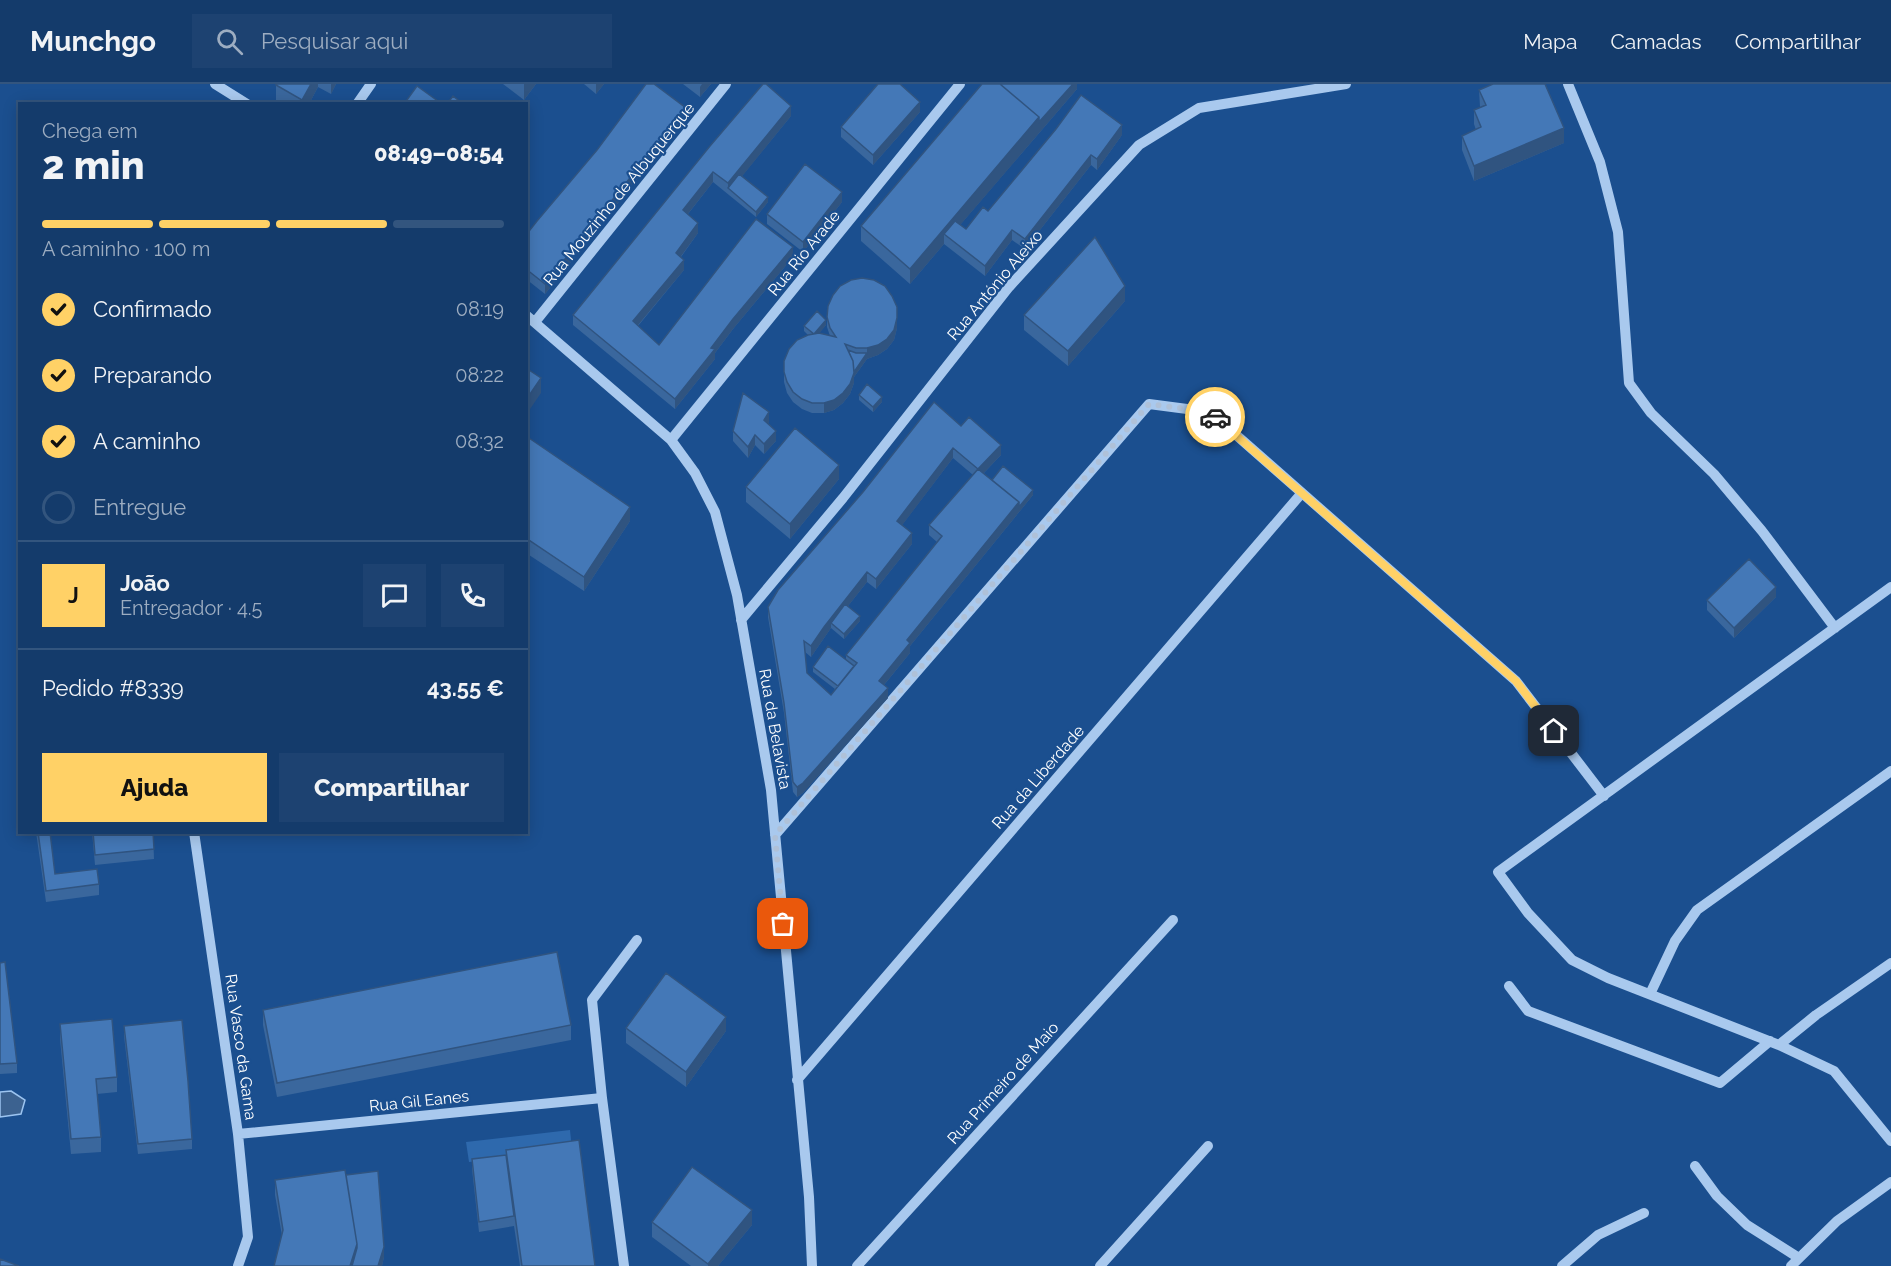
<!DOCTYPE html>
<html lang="pt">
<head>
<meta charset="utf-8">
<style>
	body { margin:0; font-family:Raleway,sans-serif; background:#1d4271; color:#f1f3f6; height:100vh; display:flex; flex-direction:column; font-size:22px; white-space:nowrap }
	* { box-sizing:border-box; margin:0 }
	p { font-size:20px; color:#9dadc1 }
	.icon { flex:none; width:33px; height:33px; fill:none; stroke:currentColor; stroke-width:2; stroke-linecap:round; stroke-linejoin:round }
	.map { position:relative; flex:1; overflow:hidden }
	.sheet { position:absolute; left:18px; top:18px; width:510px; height:732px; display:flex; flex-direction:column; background:#143b6b; border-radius:0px; box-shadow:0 3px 15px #0003,0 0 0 2px #33557e }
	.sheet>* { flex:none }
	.pin { position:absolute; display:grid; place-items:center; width:51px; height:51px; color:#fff; margin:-26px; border-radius:12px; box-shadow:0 3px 9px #0006 }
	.courier { position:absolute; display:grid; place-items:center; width:60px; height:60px; margin:-30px; border:4px solid #ffd166; border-radius:50%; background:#fff; color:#222; box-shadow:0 2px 8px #0007 }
	.headline em { font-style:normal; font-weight:800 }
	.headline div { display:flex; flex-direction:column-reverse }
	.headline { display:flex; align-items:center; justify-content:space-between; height:102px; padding:0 24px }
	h1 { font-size:39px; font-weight:800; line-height:45px }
	.bar { display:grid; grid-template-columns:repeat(4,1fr); gap:9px 6px; align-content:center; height:72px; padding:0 24px }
	.bar i { height:8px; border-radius:4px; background:#33557e }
	.bar .on { background:#ffd166 }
	.bar p { grid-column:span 4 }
	.line { display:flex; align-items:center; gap:15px; padding:0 24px; border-top:2px solid #33557e }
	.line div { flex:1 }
	.round { display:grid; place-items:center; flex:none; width:63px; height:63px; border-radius:0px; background:#1d4271 }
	ol { padding:0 24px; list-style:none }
	li { display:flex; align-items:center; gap:18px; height:66px }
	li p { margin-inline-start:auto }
	li .icon { padding:6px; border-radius:50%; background:#ffd166; color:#111; stroke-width:4 }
	li:last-child { color:#9dadc1 }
	li i { width:33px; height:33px; border:3px solid #33557e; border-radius:50% }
	.action { display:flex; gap:12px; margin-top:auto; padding:12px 24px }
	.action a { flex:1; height:69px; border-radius:0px; background:#ffd166; color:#111; font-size:24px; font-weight:800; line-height:69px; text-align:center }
	.action a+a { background:#1d4271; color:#f1f3f6 }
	header { display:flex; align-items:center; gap:36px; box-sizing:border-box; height:84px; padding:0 30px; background:#143b6b; border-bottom:2px solid #33557e }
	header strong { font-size:28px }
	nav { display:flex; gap:33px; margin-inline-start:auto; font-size:21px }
	.search { width:420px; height:54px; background:#1d4271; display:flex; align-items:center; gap:15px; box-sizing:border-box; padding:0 21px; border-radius:0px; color:#9dadc1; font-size:22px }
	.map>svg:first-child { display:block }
	.green { fill:#2e69ad }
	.water { fill:#3c6290; stroke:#9cc4f0; stroke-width:1.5 }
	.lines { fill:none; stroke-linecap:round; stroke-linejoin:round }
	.minor { stroke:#a9c9ee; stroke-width:10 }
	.wall { fill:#3a679d; fill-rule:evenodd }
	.shaded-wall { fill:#305480 }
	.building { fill:#4478b7; stroke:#305480; stroke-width:1.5; fill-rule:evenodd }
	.done { stroke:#afc1d8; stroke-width:6; stroke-dasharray:0 10.8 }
	.route { stroke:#ffd166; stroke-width:8 }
	.labels { text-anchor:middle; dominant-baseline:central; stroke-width:4.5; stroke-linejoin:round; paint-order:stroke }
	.street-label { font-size:16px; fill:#fff; stroke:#1b4f8f }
</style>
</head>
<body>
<header>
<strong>Munchgo</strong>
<div class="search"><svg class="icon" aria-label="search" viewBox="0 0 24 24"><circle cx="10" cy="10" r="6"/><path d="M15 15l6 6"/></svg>Pesquisar aqui</div>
<nav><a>Mapa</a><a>Camadas</a><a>Compartilhar</a></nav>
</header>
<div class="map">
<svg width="1891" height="1182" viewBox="0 0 1891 1182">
	<rect width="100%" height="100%" fill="#1b4f8f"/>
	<path class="green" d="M570 1046 572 1066 469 1078 466 1058Z"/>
	<path class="water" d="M11 1007 25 1016 21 1030 0 1033V1008Z"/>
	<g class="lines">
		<path class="minor" d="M215 0 247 20
			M1568 0 1600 78 1618 148 1629 299 1651 329 1714 390 1762 447 1835 544
			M357 20 371 0
			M526 231 671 356 695 389 715 428 737 511 771 706 809 1113 812 1182
			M535 238 726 0
			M671 356 960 0
			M1891 503 1498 788 1528 829 1572 876 1608 894 1779 961 1834 987 1891 1057
			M741 536 843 414 1009 203 1139 61 1199 24 1346 0
			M194 748 238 1050 248 1153 238 1182
			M775 751 1149 320 1210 328 1516 597 1604 712
			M1509 902 1528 927 1720 999 1770 957
			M1650 910 1675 857 1697 826 1891 687
			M1779 961 1816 931 1891 879
			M797 996 1301 410
			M238 1050 602 1014
			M1695 1082 1717 1112 1747 1141 1799 1174
			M624 1182 602 1014 592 916 637 856
			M857 1182 1173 836
			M1100 1182 1208 1062
			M1562 1182 1598 1151 1644 1129
			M1791 1182 1837 1137 1891 1098"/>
	</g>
	<path class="wall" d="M276 0H336L331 10 318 3 309 20H282L276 16Z
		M503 0H536L524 16Z
		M584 0H604L596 10Z
		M683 0H711L700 13Z
		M1077 0V5L960 141 966 145 988 127 1122 51 1097 86 1091 81 1025 165 1012 156 985 192 944 160 910 200 861 157V142Z
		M1479 6 1564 59 1474 97 1462 66V52L1476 46 1474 40V26L1480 23Z
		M920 28 873 81 841 53V43Z
		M791 32 742 92 768 118 756 133 713 98 688 130 698 149 681 173 684 186 638 242 659 261 793 173 733 245 715 269V275L675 325 573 241V231L710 62Z
		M686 34 545 210 526 195V151Z
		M842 118 803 168 767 140V130Z
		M1125 217 1068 282 1024 246V231Z
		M827 233 897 244 894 256 887 265 878 271 867 275 854 293V299L850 310 843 319 834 326 824 329H812L802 325 793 318 787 309 784 298V277L808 251 804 247V242L826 241 819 249 830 252 827 243Z
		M859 311 882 318 873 328 859 316Z
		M769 338 768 339 776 357 764 370 755 361 748 374 733 357V347Z
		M961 342 1001 371 983 390 992 396 1033 411 910 562V569L884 601 888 614 803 709 797 713 793 708 784 629 768 533V523ZM953 374 973 391 929 441V451L937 458 846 571V576L813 583V588L835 605 831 611 807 589 805 568 811 573 831 544 844 555 860 537 848 522 867 498 876 505 912 460 902 441Z
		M526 352 630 437 584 507 526 469Z
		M839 395 790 455 746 418V403Z
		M1776 513 1734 554 1707 526V516Z
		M36 748H50L55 790 99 800V811L46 818Z
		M92 748H153L154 775 95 781Z
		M0 879 17 979V989L0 990Z
		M263 926 571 941V956L277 1013 263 941Z
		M60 940 117 993V1008L97 1010 101 1053V1068L71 1070 60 955Z
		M124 942 192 1055V1065L138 1070 124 952Z
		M626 944 726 947 686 1003 626 959Z
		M506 1066 595 1182H520L514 1142 479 1148 472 1085V1075L506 1071Z
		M346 1091 384 1173 382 1182H274L282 1152 275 1111V1096Z
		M652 1138 752 1141 718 1182H691L652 1153Z"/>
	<path class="shaded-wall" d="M311 0H318V3L309 20H302V16Z
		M331 0H336L331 10Z
		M524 0H536L524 16Z
		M596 0H604L596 10Z
		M702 0H711L700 13V3Z
		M1073 0H1077V5L949 154 944 150V160L910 200V185L1039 33Z
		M920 18V28L873 81V71Z
		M791 22V32L731 106 728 104V99Z
		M686 24V34L545 210V200Z
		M1122 41V51L1097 86V75Z
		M1564 44V59L1474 97V82Z
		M1091 71V81L1025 165V155Z
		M713 88V98L683 136V126Z
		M842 108V118L803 168V158Z
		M768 113V118L756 133V128Z
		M698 139V149L676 179V169Z
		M1012 146V156L985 192V182Z
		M793 163V173L733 245 715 269V275L675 325V315L711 264 733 235Z
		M684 176V186L633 247V237Z
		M1125 202V217L1068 282V267Z
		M897 234V244L894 256 887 265 878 271 867 275V264Z
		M826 236V241L814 256V250Z
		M867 269V275L854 293V288Z
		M854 289V299L850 310 843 319 834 326 824 329V319Z
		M541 294V309L526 331V316Z
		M882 313V318L873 328V323Z
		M769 328V338L764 346V336Z
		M776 347V357L764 370V360Z
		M755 351V361L748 374V363Z
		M1001 361V371L978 395V385Z
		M953 364V374L897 448V437Z
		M839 381V395L790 455V440Z
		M1033 406V411L910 562V569L879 607V597L907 556 1019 418Z
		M630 423V437L584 507V493Z
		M912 449V460L876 505V495Z
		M867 488V498L833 541 831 539V544L811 573V562L824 543Z
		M1776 503V513L1734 554V544Z
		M860 532V537L844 555V550Z
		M888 604V614L803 709 797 713V703Z
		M726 933V947L686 1003V988Z
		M752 1126V1141L718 1182H708V1180Z
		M357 1160V1174L355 1182H350Z
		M384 1163V1173L382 1182H378Z"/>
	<path class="building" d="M276 0H311L302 16 276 1Z
		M646 0H654L686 24 545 200 526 185V151L537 137 597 66Z
		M763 0H766L791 22 728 99 713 88 683 126 698 139 676 169 684 176 633 237 659 261 756 135 793 163 733 235 711 264 715 265 675 315 573 231 710 62Z
		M878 0H900L920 18 873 71 841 43Z
		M982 0H1000L1039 33 910 185 861 142Z
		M1000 0H1073L1039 38V33Z
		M1493 0H1545L1564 44 1474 82 1462 52 1481 43 1474 26 1486 21 1479 6Z
		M417 2 442 20H404Z
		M1081 11 1122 41 1097 75 1091 71 1025 155 1012 146 985 182 944 150 955 137 966 145 983 123 988 127 1056 45Z
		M453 12 463 20H447Z
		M805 80 842 108 803 158 767 130Z
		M739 90 768 113 756 128 728 104Z
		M1095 153 1125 202 1068 267 1024 231Z
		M862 194 874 196 885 202 892 212 897 223V234L894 246 887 255 878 261 867 264H856L845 260 853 277 854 289 850 300 843 309 834 316 824 319H812L802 315 793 308 787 298 784 288V277L789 265 797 256 808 251 819 249 836 253 830 244 827 233 828 222 833 211 840 202 851 196Z
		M817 227 826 236 814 250 804 242Z
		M848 266 856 269H867L854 288 853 277Z
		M526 284 541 294 526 316Z
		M867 300 882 313 873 323 859 311Z
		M743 309 769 328 764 336 776 347 764 360 755 351 748 363 733 347Z
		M934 318 961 342 969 333 1001 361 978 385 1019 418 907 556 910 559 879 597 888 604 803 699 797 703 793 698 784 619 768 523 778 506 863 408ZM953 364 978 385 929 441 942 452 846 571 857 579 831 611 807 589 804 557 811 562 824 543 867 488 876 495 912 449 897 437Z
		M795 344 839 381 790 440 746 403Z
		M526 352 630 423 584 493 526 454Z
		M1003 382 1033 406 1019 423V418L992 396Z
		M1749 475 1776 503 1734 544 1707 516Z
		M845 520 860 532 844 550 831 539Z
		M828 562 854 582 838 602 813 583Z
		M38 748H50L55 790 97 785 99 800 46 807Z
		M93 748H153L154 765 95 771Z
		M557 868 571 941 277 999 263 926Z
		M5 878 17 979 0 980V879Z
		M666 889 726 933 686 988 626 944Z
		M112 935 117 993 96 995 101 1053 71 1055 60 940Z
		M182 936 188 997 192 1055 138 1060 124 942Z
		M579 1056 595 1182H522L506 1066Z
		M506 1071 514 1132 479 1138 472 1075Z
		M692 1083 752 1126 708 1180 652 1138Z
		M345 1086 357 1160 350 1182H274L283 1146 275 1096Z
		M378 1087 384 1163 378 1182H352L357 1164V1160L346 1091Z
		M0 1175 19 1182H0Z"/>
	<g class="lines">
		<path class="done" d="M783 840 775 751 1149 320 1210 328 1215 333"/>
		<path class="route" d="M1215 333 1516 597 1554 647"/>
	</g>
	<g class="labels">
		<g class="street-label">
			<text transform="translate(619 110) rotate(-51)">Rua Mouzinho de Albuquerque</text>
			<text transform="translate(804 169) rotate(-51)">Rua Rio Arade</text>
			<text transform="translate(995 201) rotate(-50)">Rua António Aleixo</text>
			<text transform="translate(775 645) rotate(80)">Rua da Belavista</text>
			<text transform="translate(1038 693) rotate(-49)">Rua da Liberdade</text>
			<text transform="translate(241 963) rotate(82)">Rua Vasco da Gama</text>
			<text transform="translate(1003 999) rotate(-48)">Rua Primeiro de Maio</text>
			<text transform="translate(419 1017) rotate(-6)">Rua Gil Eanes</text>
		</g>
	</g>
</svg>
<div class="pin" style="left:783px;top:840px;background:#ea580c"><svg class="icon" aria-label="bag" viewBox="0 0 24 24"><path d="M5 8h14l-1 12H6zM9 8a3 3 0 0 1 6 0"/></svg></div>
<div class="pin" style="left:1554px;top:647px;background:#1f2937"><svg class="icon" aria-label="home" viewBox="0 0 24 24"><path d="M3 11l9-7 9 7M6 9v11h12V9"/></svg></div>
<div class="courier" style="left:1215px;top:333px"><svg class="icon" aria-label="car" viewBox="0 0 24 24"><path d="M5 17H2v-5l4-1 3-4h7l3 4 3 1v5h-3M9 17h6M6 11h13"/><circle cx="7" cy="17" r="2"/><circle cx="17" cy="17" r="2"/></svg></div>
<section class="sheet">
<div class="headline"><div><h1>2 min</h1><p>Chega em</p></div><em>08:49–08:54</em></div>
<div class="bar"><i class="on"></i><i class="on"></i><i class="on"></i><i></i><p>A caminho · 100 m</p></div>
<ol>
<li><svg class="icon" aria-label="check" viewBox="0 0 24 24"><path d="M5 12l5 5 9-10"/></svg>Confirmado<p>08:19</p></li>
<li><svg class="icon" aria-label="check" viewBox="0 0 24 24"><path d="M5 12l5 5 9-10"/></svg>Preparando<p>08:22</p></li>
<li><svg class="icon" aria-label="check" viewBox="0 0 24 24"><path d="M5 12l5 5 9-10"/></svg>A caminho<p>08:32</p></li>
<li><i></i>Entregue</li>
</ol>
<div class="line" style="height:108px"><b class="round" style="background:#ffd166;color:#111">J</b><div><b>João</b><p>Entregador · 4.5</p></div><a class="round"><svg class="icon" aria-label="chat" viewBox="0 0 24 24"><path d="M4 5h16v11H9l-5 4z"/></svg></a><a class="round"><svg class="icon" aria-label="phone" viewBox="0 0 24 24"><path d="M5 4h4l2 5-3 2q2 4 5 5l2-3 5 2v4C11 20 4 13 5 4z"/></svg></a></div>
<div class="line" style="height:78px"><div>Pedido #8339</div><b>43.55 €</b></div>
<div class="action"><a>Ajuda</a><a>Compartilhar</a></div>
</section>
</div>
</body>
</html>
